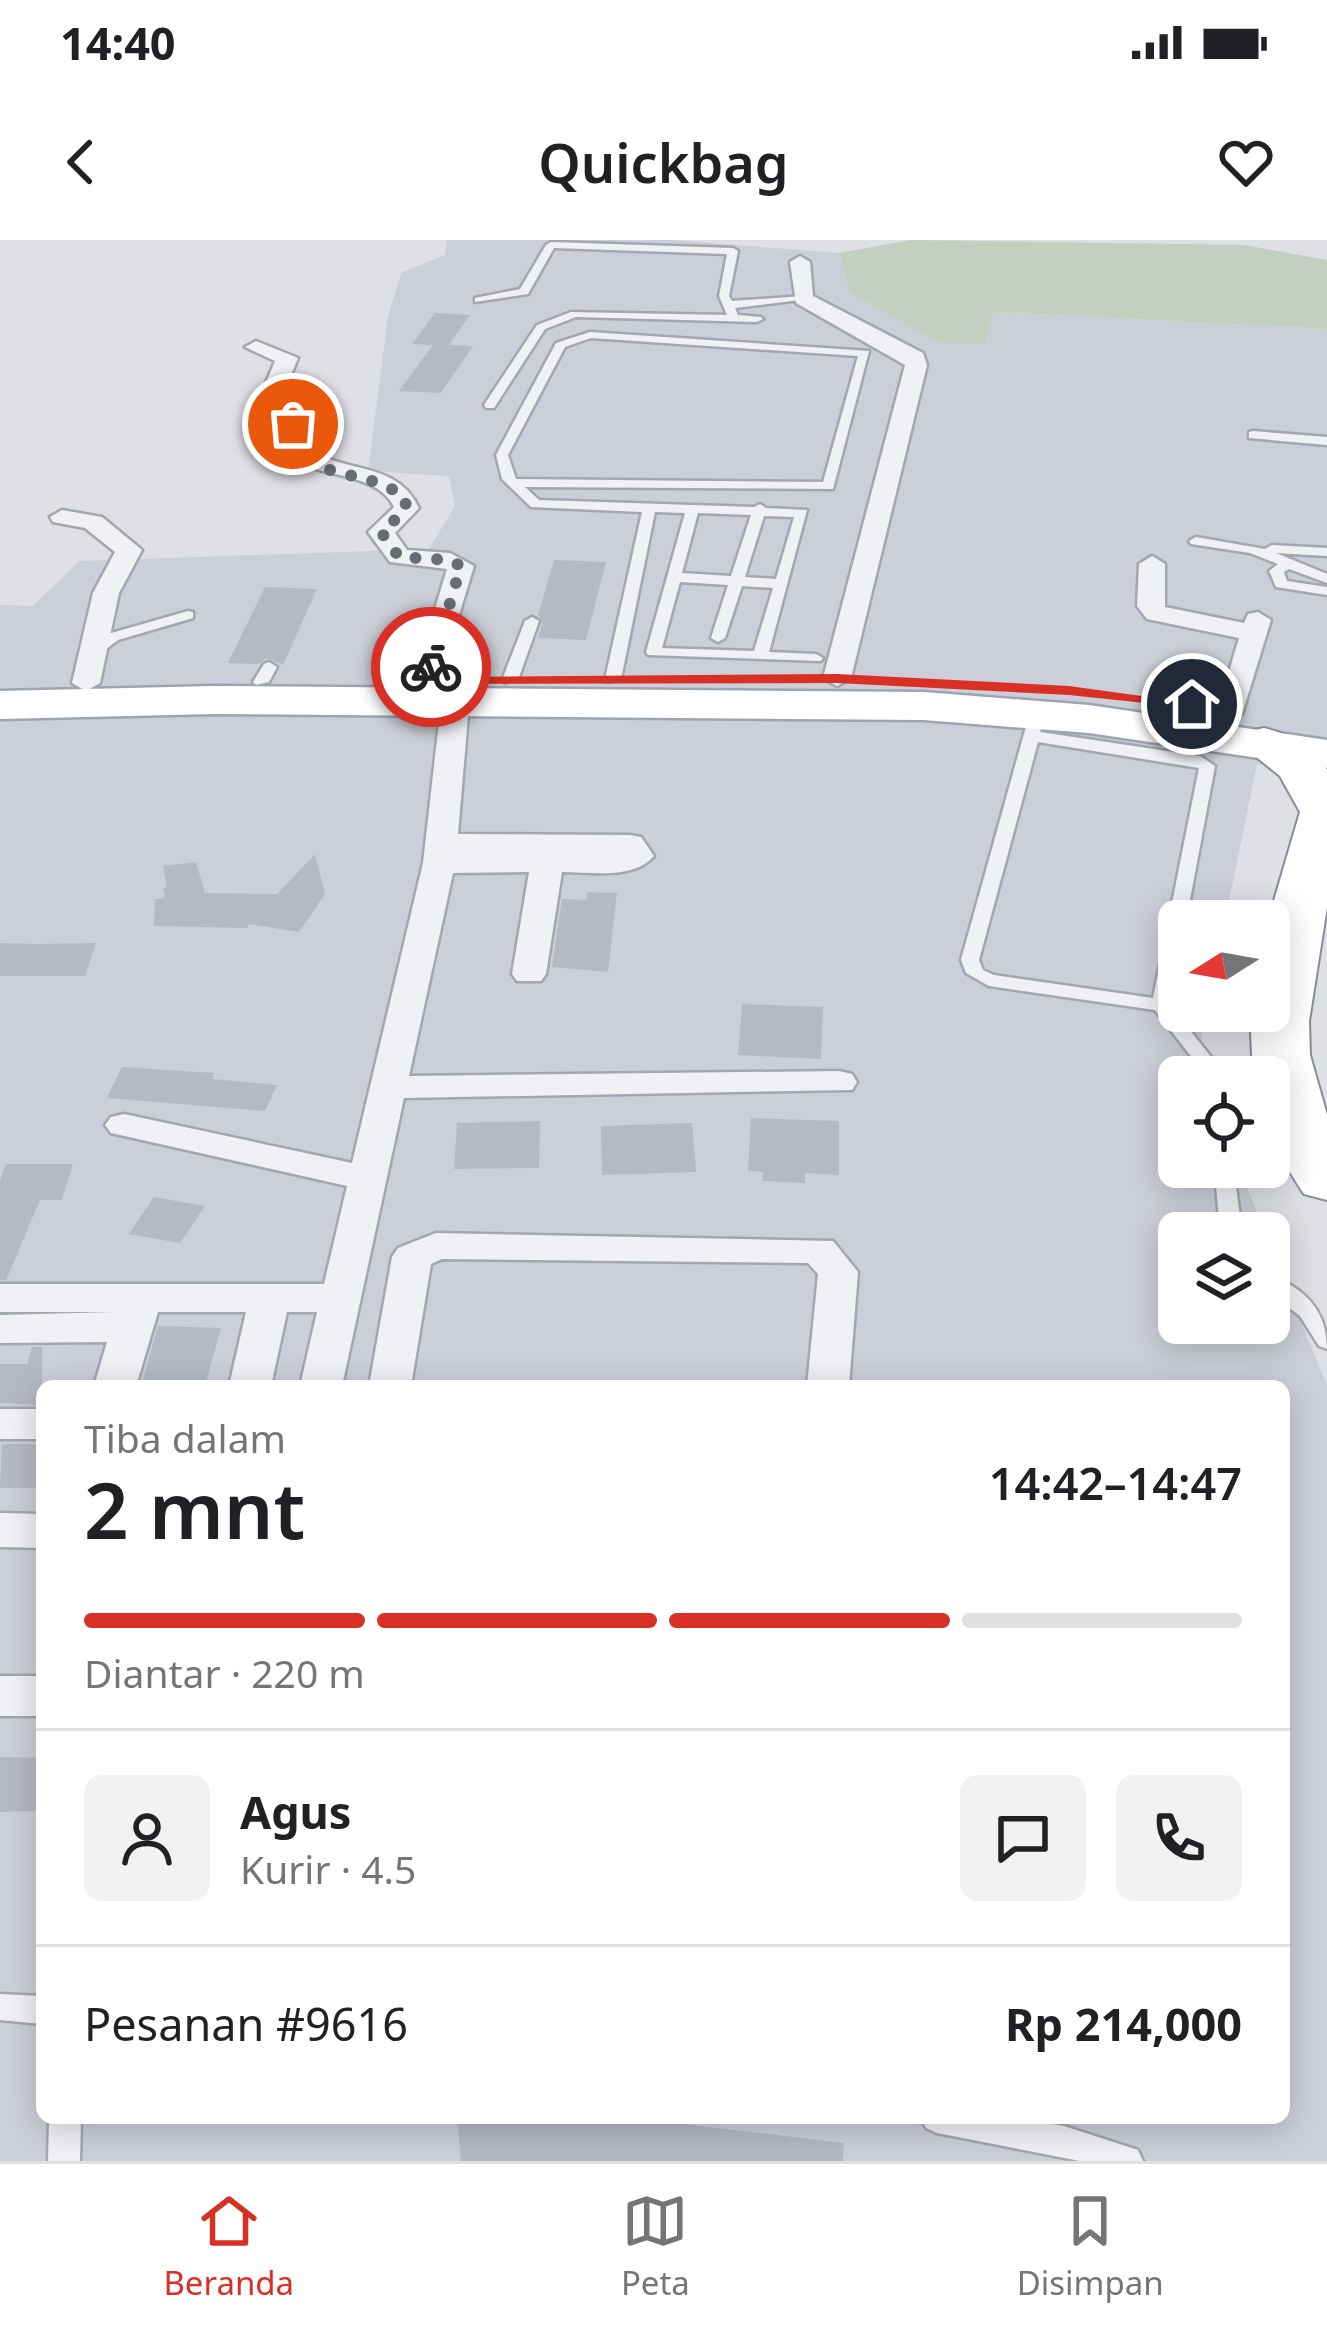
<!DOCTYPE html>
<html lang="id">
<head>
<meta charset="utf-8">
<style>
	body { margin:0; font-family:"Noto Sans",sans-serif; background:#f2f2f2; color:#202124; height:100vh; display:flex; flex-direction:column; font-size:45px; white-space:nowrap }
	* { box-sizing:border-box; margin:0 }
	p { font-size:39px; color:#757577 }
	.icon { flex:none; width:66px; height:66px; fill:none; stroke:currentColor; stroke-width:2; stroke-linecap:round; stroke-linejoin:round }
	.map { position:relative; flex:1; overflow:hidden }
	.details { position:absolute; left:36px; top:1140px; width:1254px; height:744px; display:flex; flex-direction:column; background:#fff; border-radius:18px; box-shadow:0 6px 30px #0003 }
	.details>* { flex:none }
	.needle { width:78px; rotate:259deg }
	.fabs { position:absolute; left:1158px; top:660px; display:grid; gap:24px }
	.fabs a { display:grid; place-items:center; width:132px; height:132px; border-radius:18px; background:#fff; box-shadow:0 6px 30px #0003; font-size:60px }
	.pin { position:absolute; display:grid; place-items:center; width:102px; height:102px; color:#fff; margin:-51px; border:6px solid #fff; border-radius:50%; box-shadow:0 3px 12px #0007 }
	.courier { position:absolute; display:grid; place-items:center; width:120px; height:120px; margin:-60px; border:9px solid #d93025; border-radius:50%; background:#fff; color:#222; box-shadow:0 3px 15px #0007 }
	.headline em { font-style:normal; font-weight:600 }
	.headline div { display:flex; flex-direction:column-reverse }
	.headline { display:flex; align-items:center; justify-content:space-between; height:204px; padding:0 48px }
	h1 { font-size:78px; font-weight:600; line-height:90px }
	.bar { display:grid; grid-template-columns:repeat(4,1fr); gap:18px 12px; align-content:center; height:144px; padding:0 48px }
	.bar i { height:15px; border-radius:9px; background:#e0e0e0 }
	.bar .active { background:#d93025 }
	.bar p { grid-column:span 4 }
	.line { display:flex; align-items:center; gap:30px; padding:0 48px; border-top:3px solid #e0e0e0 }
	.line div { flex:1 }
	.round { display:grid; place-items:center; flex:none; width:126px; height:126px; border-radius:18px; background:#f2f2f2 }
	.status { display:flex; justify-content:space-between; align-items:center; height:84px; padding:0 60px; background:#fff; direction:ltr }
	.status svg { height:33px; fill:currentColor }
	header { display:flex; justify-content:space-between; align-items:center; height:156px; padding:0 48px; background:#fff; font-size:54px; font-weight:600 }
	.menu { display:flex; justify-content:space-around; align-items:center; height:168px; border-top:3px solid #e0e0e0; background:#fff; font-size:33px; color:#757577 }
	.menu a { display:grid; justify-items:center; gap:6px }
	.menu .active { color:#d93025 }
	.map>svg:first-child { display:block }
	.built { fill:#cccfd7; fill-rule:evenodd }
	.green { fill:#c3cfbf }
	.building { fill:#b5b9c2 }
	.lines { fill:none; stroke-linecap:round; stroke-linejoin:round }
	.lane-casing { stroke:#a4a7af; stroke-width:5 }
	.street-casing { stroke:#a4a7af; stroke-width:5 }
	.primary-casing { stroke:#9ea4b1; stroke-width:5 }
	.highway-casing { stroke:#868d9b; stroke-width:4 }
	.lane { fill:#f0f1f5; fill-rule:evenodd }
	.street { fill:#f0f1f5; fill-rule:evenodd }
	.primary { fill:#fff; fill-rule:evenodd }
	.highway { fill:#fff; fill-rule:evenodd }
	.route { fill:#d93025 }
	.done { stroke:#686c77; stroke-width:12; stroke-dasharray:0 21.6 }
</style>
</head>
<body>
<div class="status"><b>14:40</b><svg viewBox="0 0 49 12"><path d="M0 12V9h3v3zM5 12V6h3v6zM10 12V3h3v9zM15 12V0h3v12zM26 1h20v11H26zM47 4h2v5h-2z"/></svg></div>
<header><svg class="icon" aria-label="back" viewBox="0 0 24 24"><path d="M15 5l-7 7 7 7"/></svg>Quickbag<svg class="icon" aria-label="heart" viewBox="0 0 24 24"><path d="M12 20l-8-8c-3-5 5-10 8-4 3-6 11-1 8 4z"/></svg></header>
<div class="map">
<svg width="1327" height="1921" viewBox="0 0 1327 1921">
	<rect width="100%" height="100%" fill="#dee0e6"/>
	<path class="built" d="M447 0H674L839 13 849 52 993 72 1327 89V538L1257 524 1225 681H1179V771H1207L1197 822 1203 837H1179V927H1239L1265 993H1179V1083H1269V1002L1327 1146V1921H0V365L33 366 79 321 429 309 455 266 449 236 368 231 388 77 401 33 445 15ZM42 1146H1284V1878H42Z"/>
	<path class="green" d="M911 0 1244 5 1327 20V89L994 72 985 104 939 103 849 52 839 13Z"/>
	<path class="building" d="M435 73 470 75 449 105 473 106 441 153 399 151 433 105 412 104Z
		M554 320 606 322 586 400 538 398 543 382 538 375Z
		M265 347 317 349 283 425 267 418 258 424 228 423Z
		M315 614 325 654 299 692 249 684 247 688 154 686 155 659 165 658 163 648 167 647 163 626 196 622 205 653 277 654Z
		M587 652 617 653 608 732 552 727 562 659 586 660Z
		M0 703 37 704 96 703 85 736H0Z
		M742 764 823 767 821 819 738 815Z
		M122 827 214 833 212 839 277 845 265 871 107 858Z
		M751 878 839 881V935L805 933V943L762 941 763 932 748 931Z
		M540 881 539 928 454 929 457 883Z
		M692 883 696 932 602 935 601 886Z
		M6 924H73L62 960H40L6 1040H0V941Z
		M154 957 205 966 180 1003 129 994Z
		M158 1086 221 1088 205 1146H141Z
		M32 1107H42V1165L0 1163V1124H27Z
		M2 1204H42V1248H0Z
		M0 1517 42 1518V1571L0 1572Z
		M457 1878H632L844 1903 843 1921H461Z"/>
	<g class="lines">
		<g class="lane-casing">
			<path id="lane" d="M551 2 733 8 738 11 729 56 732 61 803 56 808 59 735 68 738 75 761 77 763 79 757 82 576 77 545 89 494 168H486L484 165 537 85 571 72 727 75 719 56 727 14 554 8 528 54 475 62V58L520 49 546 5Z
				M590 92 869 111 833 249 525 247 539 260 754 267 760 264 766 268 807 270 769 412 816 414 823 418 821 421 648 415 646 412 685 273 655 272 621 439 608 442 605 439 642 272 531 267 502 239 496 215 556 103ZM591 98 858 116 823 242 516 239 508 215 565 107ZM698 273 751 275 731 336 682 333ZM764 276 794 277 776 339 745 337ZM680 342 728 345 711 398 718 402 725 398 742 346 773 348 754 411 662 408Z
				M1253 191 1327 197V205L1249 198V192Z
				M1196 297 1265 309 1272 305 1327 308V316L1276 313 1327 334V343L1289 329 1284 332 1287 341 1327 347V355L1276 347 1269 331 1278 324 1250 313 1191 304 1189 301Z
				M188 371 193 372V378L118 400 101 413 89 410 108 394Z
				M532 377 539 381 518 440 505 443 502 440 525 381Z
				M269 422 277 427 269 442 256 445 253 442 264 424Z
				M1035 478 1043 483 1040 492 1200 516 1215 526 1186 681H1179V719L1170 765 1227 837H1207L1155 770 989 746 966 733 961 720 1027 483ZM1038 502 1199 528 1153 758 994 735 983 730 979 720Z
				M1229 927H1250L1236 946 1242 993H1220L1216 945Z
				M1269 1035C1305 1048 1327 1071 1327 1109L1319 1106 1300 1076 1269 1053Z
				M0 1754 42 1756V1784L0 1780Z
				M49 1878H81L80 1921H48Z
				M921 1878H1019L1064 1886 1138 1910 1143 1921H1080L937 1893 926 1888Z"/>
		</g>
		<g class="street-casing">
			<path id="street" d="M800 16 810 22 813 56 923 113 927 125 851 438 837 446 823 438 905 125 796 63 790 22Z
				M256 101 298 118 287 145 313 212C351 233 398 223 419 268L395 293 407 310 450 313 474 326 437 447H417L413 441 447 329 390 322 368 292 394 267C378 233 325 238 295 221L265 145 275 121 245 107Z
				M62 270 102 277 142 310 119 353 100 443 86 451 72 443 93 353 115 312 85 288 53 282 50 277Z
				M1152 316 1165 324V367L1244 383 1248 374 1258 372 1271 380 1242 474 1232 477 1218 468 1239 398 1147 379 1137 366 1139 324Z
				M455 455 469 464 458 594 630 595 641 597 654 616C633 640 591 632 562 632L546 734 541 741H517L512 734 529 632 453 633 409 836 839 831 852 834 857 842 852 850 404 858 342 1146H300L317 1072H287L271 1146H229L246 1072H158L136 1146H94L107 1102 0 1103V1075L116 1072H0V1044H324L347 946 111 893 105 885 111 877 124 874 352 923 423 623 441 464Z
				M436 993 833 1001 858 1032 849 1146H807L818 1034 808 1023 442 1019 431 1024 411 1146H369L392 1017 398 1008Z
				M0 1169H42V1199H0Z
				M0 1273 42 1274V1308L0 1307Z
				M0 1436H42V1476H0Z"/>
		</g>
		<g class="primary-casing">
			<path id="primary" d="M214 446 924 452 1089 465 1327 500V528L1089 493 924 480 214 474 0 479V451Z"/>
		</g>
		<g class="highway-casing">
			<path id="highway" d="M1264 488C1289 494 1313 508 1327 530V667L1309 781 1310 815 1327 875V960L1304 954C1276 913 1269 886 1269 837H1253L1250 771H1269L1268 681 1300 572 1280 536 1239 503 1246 492Z"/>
		</g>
		<use href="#lane" class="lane"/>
		<use href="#street" class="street"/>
		<use href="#primary" class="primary"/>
		<use href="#highway" class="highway"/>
	</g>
	<path class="route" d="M431 423 438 427 435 437 837 434 1069 446 1199 464 1192 468 1069 455 837 443 422 444 424 427Z"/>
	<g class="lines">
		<path class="done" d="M293 184C295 193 296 205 301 213 315 237 381 232 406 260L405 271 381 292 399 317 450 320 461 326 431 427"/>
	</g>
</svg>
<div class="fabs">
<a><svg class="needle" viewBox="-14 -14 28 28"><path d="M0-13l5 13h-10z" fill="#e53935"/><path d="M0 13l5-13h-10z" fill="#757577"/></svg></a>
<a><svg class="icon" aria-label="locate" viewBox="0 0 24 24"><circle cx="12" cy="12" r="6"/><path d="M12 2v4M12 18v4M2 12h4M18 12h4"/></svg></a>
<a><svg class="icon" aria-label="layers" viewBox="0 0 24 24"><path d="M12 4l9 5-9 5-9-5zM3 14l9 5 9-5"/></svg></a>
</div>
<div class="pin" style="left:293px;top:184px;background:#ea580c"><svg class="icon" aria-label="bag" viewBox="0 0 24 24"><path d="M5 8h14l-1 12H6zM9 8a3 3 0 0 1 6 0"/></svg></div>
<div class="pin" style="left:1192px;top:464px;background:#1f2937"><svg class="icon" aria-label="home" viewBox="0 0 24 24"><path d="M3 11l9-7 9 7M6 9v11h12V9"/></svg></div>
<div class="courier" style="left:431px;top:427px"><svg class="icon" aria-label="bike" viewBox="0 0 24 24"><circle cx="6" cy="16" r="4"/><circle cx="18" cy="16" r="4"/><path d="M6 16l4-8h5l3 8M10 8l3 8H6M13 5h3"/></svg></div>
<section class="details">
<div class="headline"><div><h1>2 mnt</h1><p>Tiba dalam</p></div><em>14:42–14:47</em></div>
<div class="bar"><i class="active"></i><i class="active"></i><i class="active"></i><i></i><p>Diantar · 220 m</p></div>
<div class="line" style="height:216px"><a class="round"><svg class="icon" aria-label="person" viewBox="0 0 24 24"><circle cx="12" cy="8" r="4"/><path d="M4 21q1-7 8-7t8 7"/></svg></a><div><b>Agus</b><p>Kurir · 4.5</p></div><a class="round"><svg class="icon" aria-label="chat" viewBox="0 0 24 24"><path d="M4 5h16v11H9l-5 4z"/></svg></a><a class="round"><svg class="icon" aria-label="phone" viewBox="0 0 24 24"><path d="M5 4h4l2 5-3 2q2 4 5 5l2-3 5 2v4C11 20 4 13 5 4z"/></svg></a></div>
<div class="line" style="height:156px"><div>Pesanan #9616</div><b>Rp 214,000</b></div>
</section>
</div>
<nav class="menu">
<a class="active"><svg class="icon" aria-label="home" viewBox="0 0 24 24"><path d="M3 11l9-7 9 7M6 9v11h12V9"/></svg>Beranda</a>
<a><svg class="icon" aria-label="map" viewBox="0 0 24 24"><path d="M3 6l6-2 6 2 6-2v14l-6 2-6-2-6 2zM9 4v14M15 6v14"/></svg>Peta</a>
<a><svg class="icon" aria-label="saved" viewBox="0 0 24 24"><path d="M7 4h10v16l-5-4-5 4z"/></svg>Disimpan</a>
</nav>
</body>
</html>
